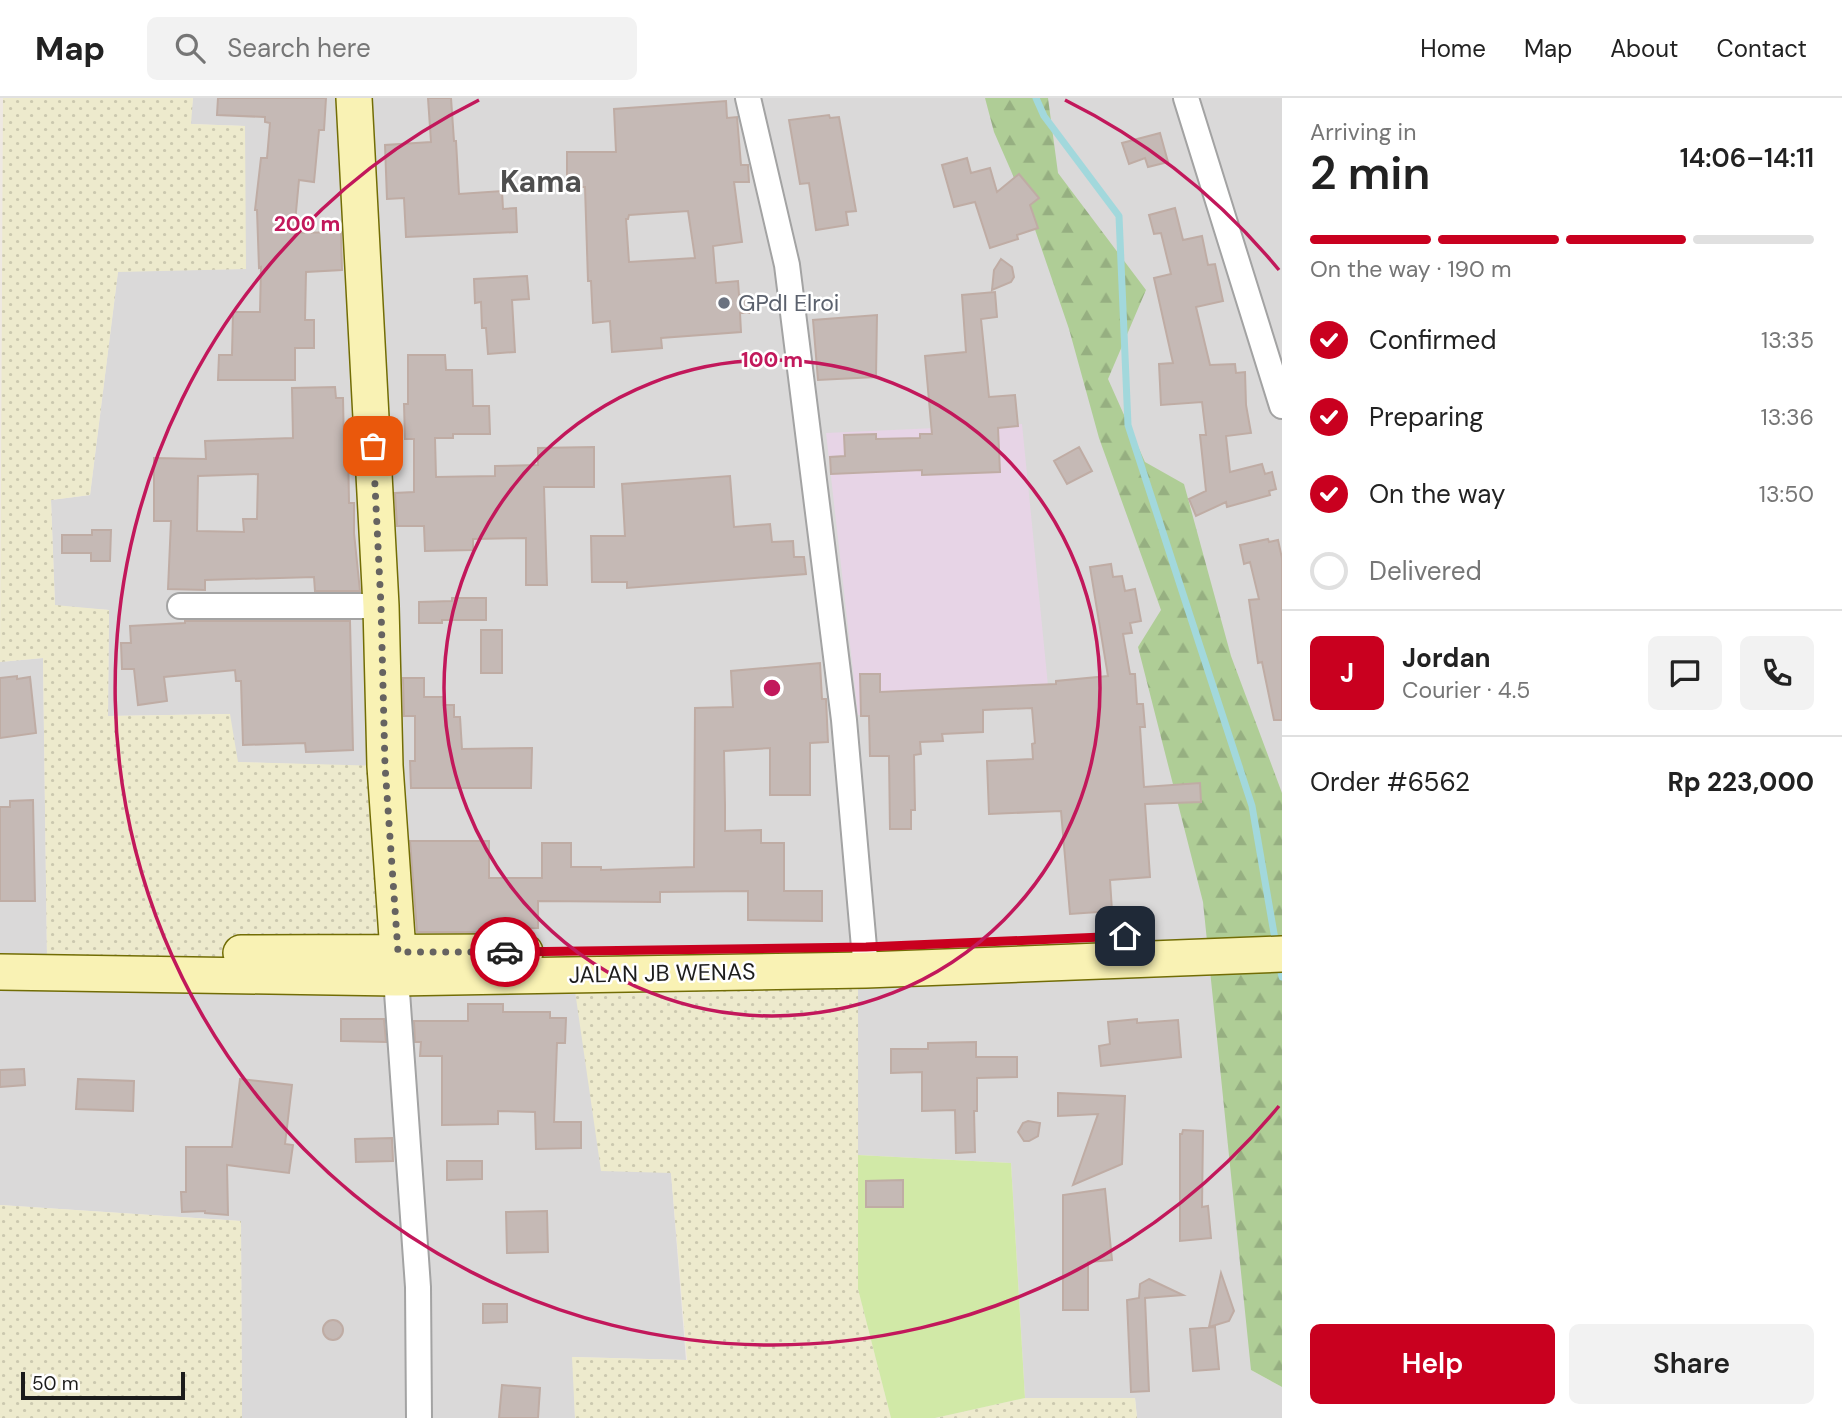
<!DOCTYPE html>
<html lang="en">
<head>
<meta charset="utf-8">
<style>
	body { margin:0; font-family:"DM Sans",sans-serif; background:#f2f2f2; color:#222; height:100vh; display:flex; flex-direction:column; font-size:26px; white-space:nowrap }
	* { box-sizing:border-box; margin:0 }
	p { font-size:23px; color:#767676 }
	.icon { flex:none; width:38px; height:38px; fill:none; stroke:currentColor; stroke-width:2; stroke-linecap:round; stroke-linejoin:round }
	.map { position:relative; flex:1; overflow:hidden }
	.panel { display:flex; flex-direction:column; background:#fff; width:560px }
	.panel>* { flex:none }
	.scale { position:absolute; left:21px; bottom:18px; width:164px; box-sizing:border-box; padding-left:7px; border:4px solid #1c1c1c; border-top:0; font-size:19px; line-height:24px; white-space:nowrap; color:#1c1c1c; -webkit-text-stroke:5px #fff; paint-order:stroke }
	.pin { position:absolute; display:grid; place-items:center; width:60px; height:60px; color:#fff; margin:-30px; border-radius:14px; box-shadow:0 4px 10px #0006 }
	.courier { position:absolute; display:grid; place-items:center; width:70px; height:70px; margin:-35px; border:5px solid #c9001f; border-radius:50%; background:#fff; color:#222; box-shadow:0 2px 9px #0007 }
	.headline em { font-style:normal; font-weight:600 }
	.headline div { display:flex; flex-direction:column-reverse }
	.headline { display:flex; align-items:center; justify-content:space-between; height:119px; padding:0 28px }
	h1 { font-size:46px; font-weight:600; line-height:52px }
	.bar { display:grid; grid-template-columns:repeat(4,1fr); gap:10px 7px; align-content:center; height:84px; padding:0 28px }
	.bar i { height:9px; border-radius:5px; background:#e0e0e0 }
	.bar .current { background:#c9001f }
	.bar p { grid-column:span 4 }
	.line { display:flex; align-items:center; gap:18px; padding:0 28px; border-top:2px solid #e0e0e0 }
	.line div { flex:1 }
	.round { display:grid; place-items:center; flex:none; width:74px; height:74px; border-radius:10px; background:#f2f2f2 }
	ol { padding:0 28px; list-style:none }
	li { display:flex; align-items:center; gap:21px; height:77px }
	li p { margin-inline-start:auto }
	li .icon { padding:7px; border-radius:50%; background:#c9001f; color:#fff; stroke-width:4 }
	li:last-child { color:#767676 }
	li i { width:38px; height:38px; border:4px solid #e0e0e0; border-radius:50% }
	.button { display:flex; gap:14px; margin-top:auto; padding:14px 28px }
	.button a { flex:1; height:80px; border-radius:10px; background:#c9001f; color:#fff; font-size:28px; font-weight:600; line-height:80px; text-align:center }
	.button a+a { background:#f2f2f2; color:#222 }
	header { display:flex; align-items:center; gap:42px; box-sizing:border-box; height:98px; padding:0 35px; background:#fff; border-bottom:2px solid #e0e0e0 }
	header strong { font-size:33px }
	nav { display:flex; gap:38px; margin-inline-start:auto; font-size:24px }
	.search { width:490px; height:63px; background:#f2f2f2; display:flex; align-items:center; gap:18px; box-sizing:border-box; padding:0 24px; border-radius:10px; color:#767676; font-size:26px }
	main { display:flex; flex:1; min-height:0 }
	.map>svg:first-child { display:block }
	.residential { fill:#dad9d9 }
	.industrial { fill:#e7d4e6 }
	.farmland { fill:url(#farmland-dots) }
	.grass { fill:#d1e9a7 }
	.forest { fill:url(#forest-firs) }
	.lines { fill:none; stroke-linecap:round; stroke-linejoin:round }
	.stream { stroke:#a2d8dc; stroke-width:7 }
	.building { fill:#c5b9b5; stroke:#bfaca4; stroke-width:2; fill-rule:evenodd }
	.street-casing { stroke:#a3a3a3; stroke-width:28 }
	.secondary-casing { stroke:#726d05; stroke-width:38 }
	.street { stroke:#fff; stroke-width:24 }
	.secondary { stroke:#f9f2b4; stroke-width:35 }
	.done { stroke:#666361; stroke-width:7; stroke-dasharray:0 12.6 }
	.route { stroke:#c9001f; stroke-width:9 }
	.ring { fill:none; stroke:#c2185b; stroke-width:3.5 }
	.worship-dot { fill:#6b7280; stroke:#fff; stroke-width:2.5 }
	.labels { text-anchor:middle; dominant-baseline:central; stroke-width:5; stroke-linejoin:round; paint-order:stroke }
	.worship-label { font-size:23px; fill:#5b616d; stroke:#fff; text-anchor:start }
	.street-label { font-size:23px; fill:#1c1c1c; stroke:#fff }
	.district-label { font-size:30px; font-weight:bold; fill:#4f4f4f; stroke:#fff }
	.centre { fill:#c2185b; stroke:#fff; stroke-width:3.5 }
	.ring-label { font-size:21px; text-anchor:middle; font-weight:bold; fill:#c2185b; stroke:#fff; stroke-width:5; stroke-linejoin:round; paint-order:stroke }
</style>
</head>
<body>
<header>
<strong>Map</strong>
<div class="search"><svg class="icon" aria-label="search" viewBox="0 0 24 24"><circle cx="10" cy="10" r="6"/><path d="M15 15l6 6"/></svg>Search here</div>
<nav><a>Home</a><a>Map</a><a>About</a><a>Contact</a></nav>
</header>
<main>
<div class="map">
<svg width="1282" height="1320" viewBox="0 0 1282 1320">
	<defs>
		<pattern id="farmland-dots" width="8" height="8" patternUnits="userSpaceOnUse" patternTransform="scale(1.75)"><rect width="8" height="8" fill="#edeacd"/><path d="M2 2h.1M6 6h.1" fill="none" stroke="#cbc8af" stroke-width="1.8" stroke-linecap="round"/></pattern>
		<pattern id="forest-firs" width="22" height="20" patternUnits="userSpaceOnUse" patternTransform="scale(1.75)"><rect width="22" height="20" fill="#afcd96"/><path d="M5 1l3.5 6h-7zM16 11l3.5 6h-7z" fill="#96af81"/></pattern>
	</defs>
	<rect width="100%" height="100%" fill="#eee8e2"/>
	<path class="residential" d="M193 0H1282V843L1251 1272 1282 1289V1320H1137L1135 1300H1025L1011 1065 858 1057V846L563 853 575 893 671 1074 686 1262 573 1259 575 1320H242L241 1123 0 1107V564L43 560 47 859 385 669 237 664 229 616 108 618 109 512 55 508 51 402 90 397 118 173 245 171V28L190 26Z"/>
	<path class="industrial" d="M1022 326 1050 608 858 617 826 335Z"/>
	<path class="farmland" d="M3 0H193L191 26 245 28 246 171 118 174 90 397 51 402 55 507 109 512 108 618 230 616 238 664 385 668 408 874 47 859 43 560 0 564Z
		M858 888V1191L891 1320H575L572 1259 687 1262 671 1075 601 1073 575 893Z
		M0 1107 241 1123 242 1320H0Z
		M1025 1300H1135L1137 1320H935Z"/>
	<path class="grass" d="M858 1057 1011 1065 1025 1300 935 1320H891L858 1191Z"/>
	<path class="forest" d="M985 0H1048L1058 75 1146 192 1108 281 1145 364 1184 386 1231 558 1282 695V1289L1251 1272 1203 804 1138 549 1161 512 1099 340 1069 231 1029 114 994 34Z"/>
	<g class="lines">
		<path class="stream" d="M1036 0 1044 18 1119 118 1128 327 1252 708 1276 847
			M1279 865 1282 879"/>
	</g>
	<path class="building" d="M218 0H326L324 32H319L314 84 299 82 294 135 341 134 342 172 306 174 305 222H314V250H295V282H218L219 257H232L233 214H260L261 169 259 170 257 112H255L261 60H267L270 25 265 24V19L217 17Z
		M428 0H451L454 43H456L459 96 502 93 503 111 516 110 517 134 406 139 404 100 387 101 385 47 431 44Z
		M726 3 727 20 737 19 741 67H748L749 84H734L742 144 713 148 716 185 738 183 739 197H747L749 215H740L741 234 661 240 662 250 612 254 610 223 593 225 591 183H588L585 89H567V54H616L614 11ZM688 113 695 160 629 164 626 121H628L629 117Z
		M829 17 830 20 839 19 856 113 846 114 848 127 816 132 809 85 800 86 789 22Z
		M1160 35 1168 64 1148 69 1145 60 1129 66 1122 45Z
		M967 60 971 75 990 70 997 94 1019 76 1039 100 1030 107 1038 130 1017 137 1018 141 990 150 975 104 954 109 942 67Z
		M1175 110 1183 142 1202 138 1208 167 1215 166 1223 203 1196 209 1210 267 1235 266 1236 275 1245 274 1246 307 1251 335 1226 338 1230 374 1262 366 1265 376 1272 374 1276 391 1269 393 1270 397 1227 409 1226 404 1196 418 1189 401 1206 393 1200 337H1206L1202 304 1161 307 1160 286 1159 266 1173 265 1154 180 1171 176 1161 135 1154 136 1149 117Z
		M1001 161 1012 169 1014 179 1011 184 992 192 994 172Z
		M527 178 529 201 512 202 515 254 488 256 486 230H482L481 204 475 205 474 181Z
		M995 194 997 219 981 221 989 299 1015 297 1018 328 998 330 1000 374 922 377V372L831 376 830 359 845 358 844 337 876 336V341L920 340V336H932L925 258 966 254 962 197Z
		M877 217 876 279 818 282 813 222Z
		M408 257H445L446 272H472L473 308H489L490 336H453V340H435L436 379 495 378V368L538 367V350L594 349V389H544L547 487H526V440L473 441V452L425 453 424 428H397L395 395 414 394V341H405L404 306H408Z
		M335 289 336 300H343L344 350H348L349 405H354V435L360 493H315L314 479 205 482V492L168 491 171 423H154V360L206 361 205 343 293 340 292 290ZM258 376 257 421H243L244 434 197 433 198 378Z
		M1079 349 1092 373 1067 386 1054 363Z
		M730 378 734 429 770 426 772 444 793 443 794 459H804L806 476 627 490V484H592L591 438H625L622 386Z
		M92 432H111L110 463H91V455H62V437H92Z
		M1268 441 1269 444 1278 442 1282 460V622H1274L1262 564 1258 565 1249 502 1259 501 1250 464 1244 466 1240 447Z
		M1111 466 1113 479 1122 478 1125 493 1135 491 1141 523 1130 525 1132 535 1123 536 1130 576H1135L1137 606H1143L1145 629H1140L1144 689 1200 685 1201 704 1145 706 1150 779 1110 782 1112 813 1070 816 1061 713 989 716 987 663 1033 661 1032 646 1035 645 1032 610 983 612V634L942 636 943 643 920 644 921 656 914 657 915 712H911V731H890L889 658H870L869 618H861L860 576H880V594L1056 586V583L1108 578 1090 469Z
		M452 500H486V522H442V525H419V504L452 503Z
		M185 523H350L353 652 306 654 305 645 243 647 241 583H236L235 572 164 579 167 603 138 607 134 571H122L121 545H131L130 528 185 525Z
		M481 532H502V575H481Z
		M820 565 822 601H826L828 644 810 645V697H770V650L724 653 725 707V733L761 732V745H784V793H822V823L748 822V793L660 794V804L538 803V830L479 831V834H417L410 743H489V780H542V745H571V769H601V772L694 769 695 610 733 609 731 573Z
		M17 578V581L30 579 36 635 0 640V580Z
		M403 580H424V599H443V607H454V619H460L462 651 532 650 531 690H411L410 663H415V618H404Z
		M33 702 35 803H0V709H10V703Z
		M468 906H503V914H550V920H566L565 945H557L554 1024H581V1050L536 1051 535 1014 498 1013V1026L442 1027V958H420L421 944H415L414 923H468Z
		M341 921H384L386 944 341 943Z
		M1137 921V925L1178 922 1181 959 1101 968 1099 948 1110 946 1108 924Z
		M976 944V959H1017V979L977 980V1013H974L975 1054 956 1055 955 1012 922 1013V974L891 975V951H928V945Z
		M24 971 25 987 0 989V972Z
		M78 981 134 983 133 1013 76 1011Z
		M240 981 292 987 285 1046 293 1047 289 1075 227 1067 228 1117 205 1115V1113L182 1114 181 1094H186V1049H232Z
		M1058 995 1125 998 1122 1066 1073 1087 1098 1016 1058 1018Z
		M1028 1023 1040 1025 1038 1038 1029 1043H1024L1018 1034 1023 1025Z
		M1183 1032 1203 1033 1202 1109 1208 1108 1211 1140 1180 1143V1036H1182Z
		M392 1040 393 1063 356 1064 355 1041Z
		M447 1063H482V1081L447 1082Z
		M903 1082V1109H866V1083Z
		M1105 1091 1112 1162 1088 1164V1212H1063V1097Z
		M547 1113 548 1154 507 1155 506 1114Z
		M1221 1175 1234 1213 1229 1223 1209 1229Z
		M1149 1181 1183 1197 1145 1200 1149 1293 1131 1294 1127 1202 1139 1200 1140 1186Z
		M483 1206H507V1224L483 1225Z
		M323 1232a10 10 0 1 1 20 0a10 10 0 1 1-20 0Z
		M1215 1229 1219 1271 1193 1273 1190 1231Z
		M502 1287 540 1290 538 1320H499Z"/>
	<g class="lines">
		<g class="street-casing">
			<path id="street" d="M748 0 787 167 844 622 866 872
				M1186 0 1282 308
				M180 508H381
				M396 880 418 1189 419 1320"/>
		</g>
		<g class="secondary-casing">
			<path id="secondary" d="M354 0 381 508 385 668 398 854 396 877
				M241 855 525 854
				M0 874 396 880 866 872 1282 856"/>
		</g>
		<use href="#street" class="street"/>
		<use href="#secondary" class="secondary"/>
	</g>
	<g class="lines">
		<path class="done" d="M373 348 381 508 385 668 398 854H505"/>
		<path class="route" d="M505 854 866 849 1125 838"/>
	</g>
	<g class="ring">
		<circle cx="772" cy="590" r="328"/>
		<path d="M1279 1008A657 657 0 1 1 479 2M1065 2A657 657 0 0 1 1279 172"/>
	</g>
	<circle class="worship-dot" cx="724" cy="205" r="7"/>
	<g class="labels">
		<g class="worship-label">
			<text x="738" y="205">GPdI Elroi</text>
		</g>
		<g class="street-label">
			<text transform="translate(662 875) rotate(-1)">JALAN JB WENAS</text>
		</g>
		<g class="district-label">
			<text x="541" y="83">Kama</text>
		</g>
	</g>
	<circle cx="772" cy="590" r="10" class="centre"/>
	<g class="ring-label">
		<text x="307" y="133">200 m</text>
		<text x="772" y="269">100 m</text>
	</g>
</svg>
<div class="scale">50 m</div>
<div class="pin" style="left:373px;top:348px;background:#ea580c"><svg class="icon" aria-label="bag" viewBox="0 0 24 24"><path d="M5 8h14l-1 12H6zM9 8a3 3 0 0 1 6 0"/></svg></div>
<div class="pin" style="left:1125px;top:838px;background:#1f2937"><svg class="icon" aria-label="home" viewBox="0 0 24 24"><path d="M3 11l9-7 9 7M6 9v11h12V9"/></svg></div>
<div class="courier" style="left:505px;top:854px"><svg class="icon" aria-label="car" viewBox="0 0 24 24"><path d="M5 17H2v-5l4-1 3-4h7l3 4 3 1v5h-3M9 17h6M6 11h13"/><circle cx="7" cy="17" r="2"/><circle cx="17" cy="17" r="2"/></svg></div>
</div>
<section class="panel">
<div class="headline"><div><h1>2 min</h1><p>Arriving in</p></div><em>14:06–14:11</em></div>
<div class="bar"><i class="current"></i><i class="current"></i><i class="current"></i><i></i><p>On the way · 190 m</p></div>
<ol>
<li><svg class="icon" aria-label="check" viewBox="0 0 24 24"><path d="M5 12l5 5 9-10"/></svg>Confirmed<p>13:35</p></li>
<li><svg class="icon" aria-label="check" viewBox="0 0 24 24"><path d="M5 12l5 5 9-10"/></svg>Preparing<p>13:36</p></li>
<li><svg class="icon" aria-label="check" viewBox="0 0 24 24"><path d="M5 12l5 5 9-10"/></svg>On the way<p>13:50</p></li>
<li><i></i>Delivered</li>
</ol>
<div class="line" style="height:126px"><b class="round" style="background:#c9001f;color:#fff">J</b><div><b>Jordan</b><p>Courier · 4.5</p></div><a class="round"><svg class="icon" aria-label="chat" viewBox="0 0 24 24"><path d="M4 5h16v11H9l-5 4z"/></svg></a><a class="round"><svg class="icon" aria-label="phone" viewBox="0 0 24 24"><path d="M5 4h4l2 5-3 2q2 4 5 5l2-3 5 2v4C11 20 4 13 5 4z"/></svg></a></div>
<div class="line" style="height:91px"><div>Order #6562</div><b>Rp 223,000</b></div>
<div class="button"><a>Help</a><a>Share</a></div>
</section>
</main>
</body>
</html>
